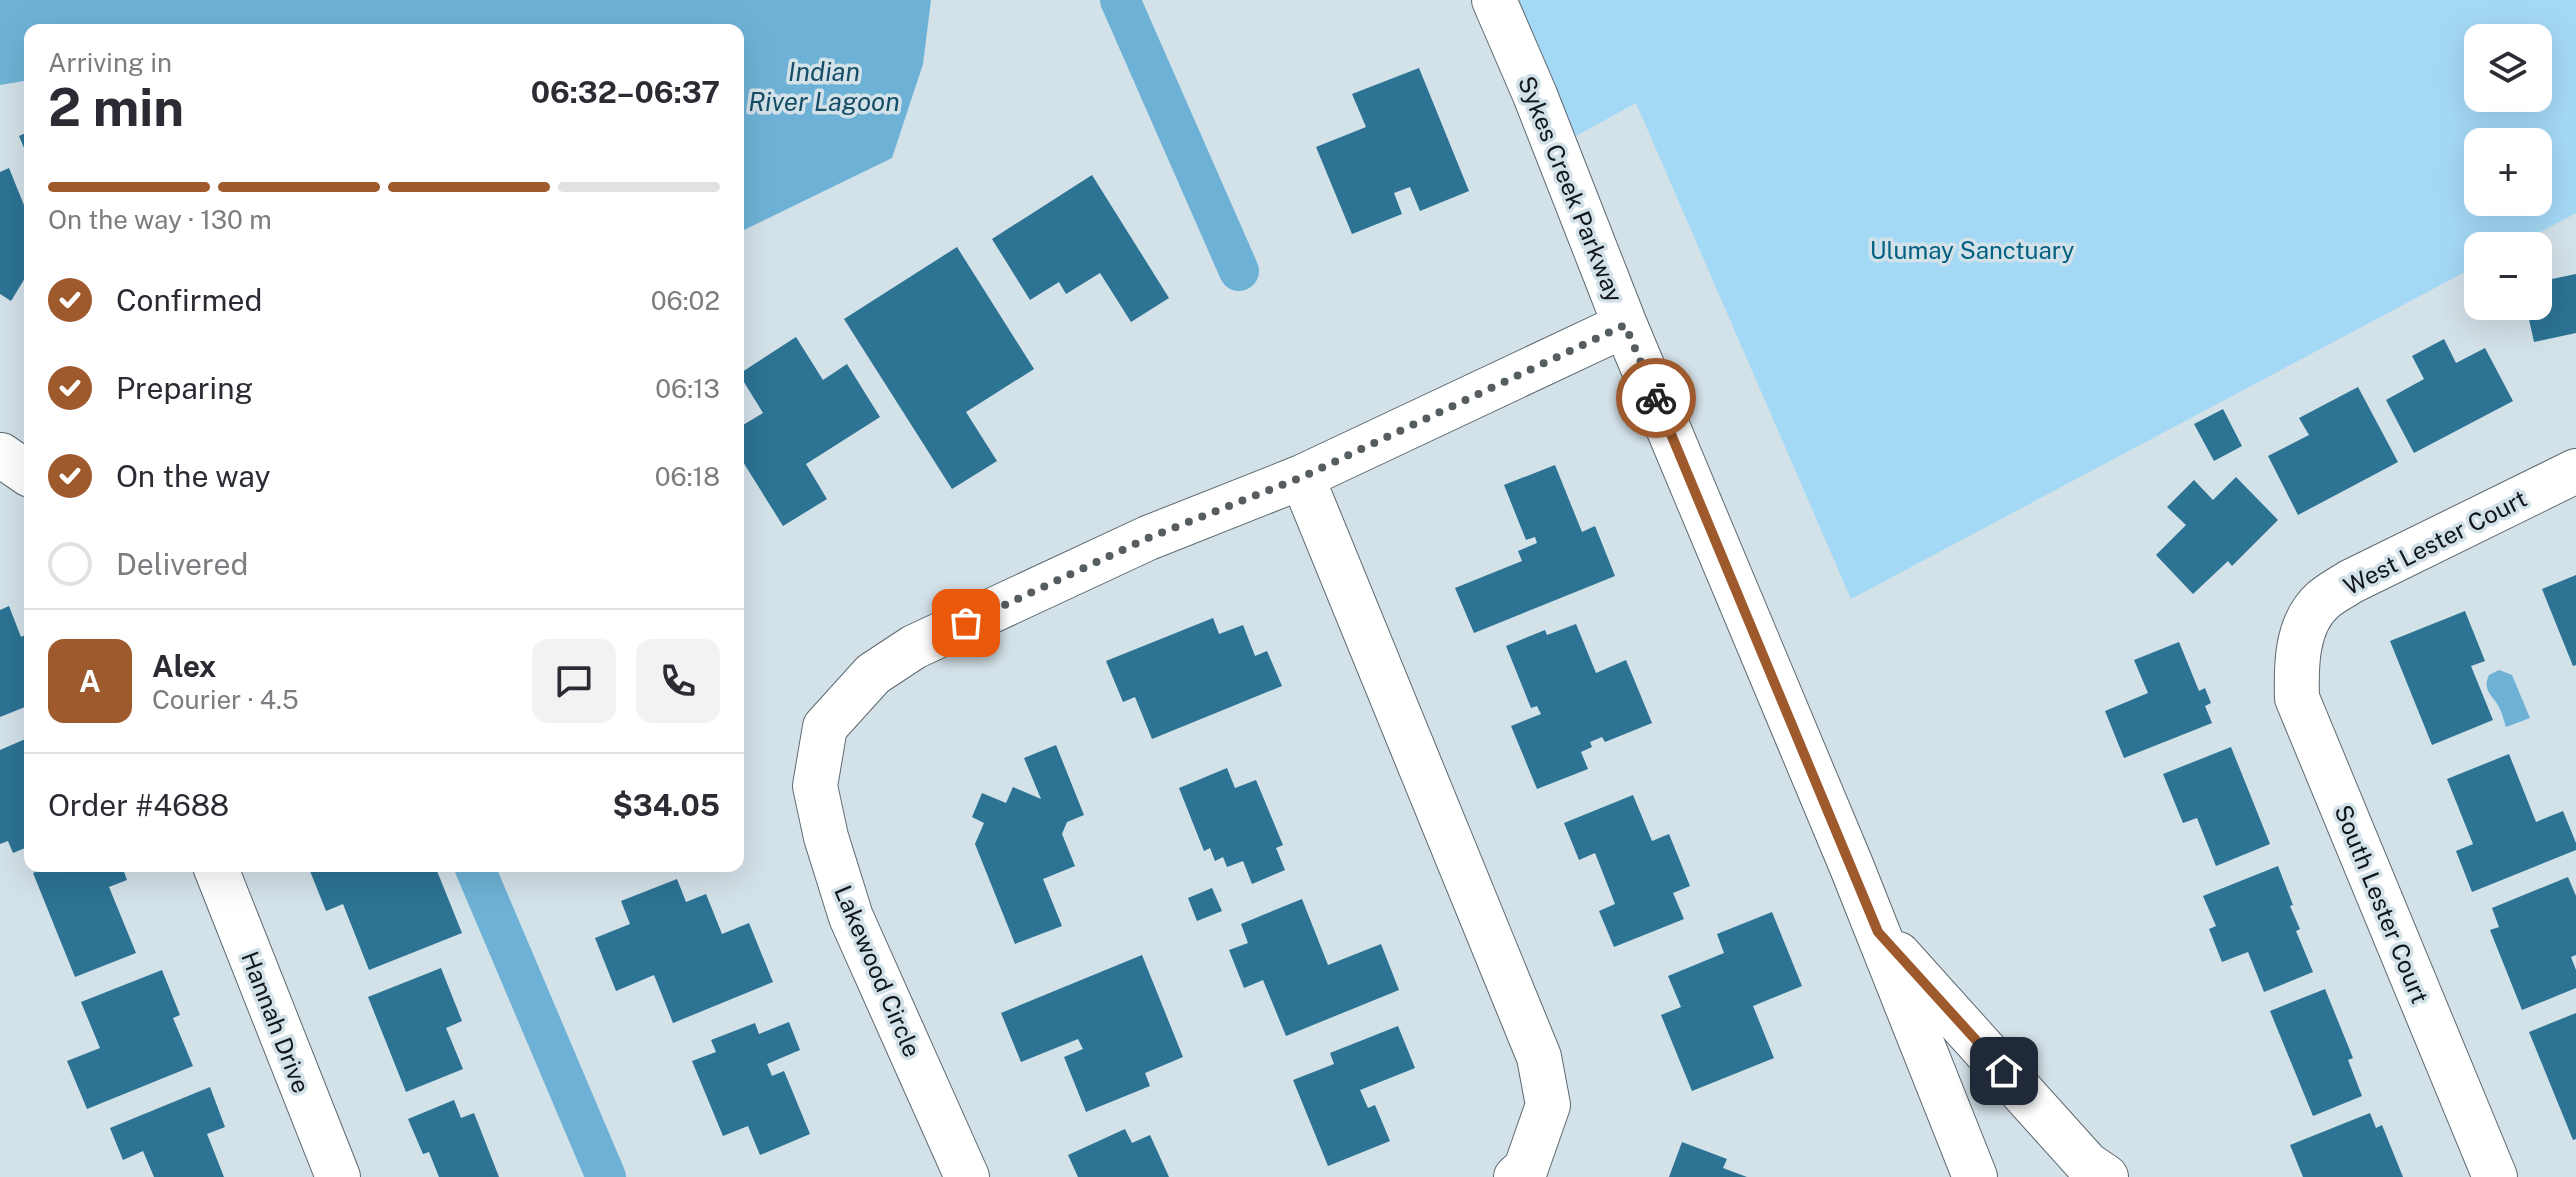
<!DOCTYPE html>
<html lang="en">
<head>
<meta charset="utf-8">
<style>
	body { margin:0; font-family:"Public Sans",sans-serif; background:#f2f2f3; color:#2b2b33; height:100vh; display:flex; flex-direction:column; font-size:30px; white-space:nowrap }
	* { box-sizing:border-box; margin:0 }
	p { font-size:26px; color:#7c7c81 }
	.icon { flex:none; width:44px; height:44px; fill:none; stroke:currentColor; stroke-width:2; stroke-linecap:round; stroke-linejoin:round }
	.map { position:relative; flex:1; overflow:hidden }
	.details { position:absolute; left:24px; top:24px; width:720px; height:848px; display:flex; flex-direction:column; background:#fff; border-radius:16px; box-shadow:0 8px 32px #0002 }
	.details>* { flex:none }
	.buttons { position:absolute; left:2464px; top:24px; display:grid; gap:16px }
	.buttons a { display:grid; place-items:center; width:88px; height:88px; border-radius:16px; background:#fff; box-shadow:0 8px 32px #0002; font-size:40px }
	.pin { position:absolute; display:grid; place-items:center; width:68px; height:68px; color:#fff; margin:-34px; border-radius:16px; box-shadow:0 4px 12px #0006 }
	.courier { position:absolute; display:grid; place-items:center; width:80px; height:80px; margin:-40px; border:6px solid #9e5a2c; border-radius:50%; background:#fff; color:#222; box-shadow:0 2px 10px #0007 }
	.summary em { font-style:normal; font-weight:700 }
	.summary div { display:flex; flex-direction:column-reverse }
	.summary { display:flex; align-items:center; justify-content:space-between; height:136px; padding:0 24px }
	h1 { font-size:52px; font-weight:700; line-height:60px }
	.bar { display:grid; grid-template-columns:repeat(4,1fr); gap:12px 8px; align-content:center; height:96px; padding:0 24px }
	.bar i { height:10px; border-radius:6px; background:#e1e1e2 }
	.bar .active { background:#9e5a2c }
	.bar p { grid-column:span 4 }
	.line { display:flex; align-items:center; gap:20px; padding:0 24px; border-top:2px solid #e1e1e2 }
	.line div { flex:1 }
	.round { display:grid; place-items:center; flex:none; width:84px; height:84px; border-radius:16px; background:#f2f2f3 }
	ol { padding:0 24px; list-style:none }
	li { display:flex; align-items:center; gap:24px; height:88px }
	li p { margin-inline-start:auto }
	li .icon { padding:8px; border-radius:50%; background:#9e5a2c; color:#fff; stroke-width:4 }
	li:last-child { color:#7c7c81 }
	li i { width:44px; height:44px; border:4px solid #e1e1e2; border-radius:50% }
	.map>svg:first-child { display:block }
	.green { fill:#a4d9f6; fill-rule:evenodd }
	.water { fill:#6db2d6 }
	.lines { fill:none; stroke-linecap:round; stroke-linejoin:round }
	.canal { stroke:#6db2d6; stroke-width:40 }
	.building { fill:#2c7394 }
	.minor-casing { stroke:#5d6970; stroke-width:46 }
	.minor { stroke:#fff; stroke-width:44 }
	.done { stroke:#555d61; stroke-width:8; stroke-dasharray:0 14.4 }
	.route { stroke:#9e5a2c; stroke-width:10 }
	.labels { text-anchor:middle; dominant-baseline:central; stroke-width:7; stroke-linejoin:round; paint-order:stroke }
	.street-label { font-size:24px; fill:#111619; stroke:#d3e1e8 }
	.park-label { font-size:24px; fill:#026083; stroke:#d3e1e8 }
	.water-label { font-size:26px; font-style:italic; fill:#164d66; stroke:#d3e1e8 }
</style>
</head>
<body>
<div class="map">
<svg width="2576" height="1177" viewBox="0 0 2576 1177">
	<rect width="100%" height="100%" fill="#d3e1e8"/>
	<path class="green" d="M1492 0H2576V213L2514 246H2478V265L1851 599 1636 103 1556 147ZM2478 38H2538V98H2478ZM2478 142H2538V202H2478Z"/>
	<path class="water" d="M0 0H931L923 64 892 158 738 233V30H30V80L0 85Z
		M2499 670 2512 675 2530 718 2506 727C2504 721 2502 713 2499 707 2492 694 2482 691 2489 675Z"/>
	<g class="lines">
		<path class="canal" d="M1120 0 1239 271
			M474 866 606 1177"/>
	</g>
	<path class="building" d="M1419 68 1469 191 1420 211 1410 187 1394 193 1402 214 1352 234 1316 147 1366 127 1352 94Z
		M30 131V162L19 136Z
		M9 168 30 220V270L11 301 0 294V172Z
		M1092 175 1169 298 1131 322 1100 273 1066 294 1059 282 1030 300 992 239Z
		M957 247 1034 369 966 412 997 461 952 489 844 319Z
		M2576 274V333L2534 342 2526 306H2538V282Z
		M796 337 823 380 847 364 880 417 806 464 827 499 783 526 738 454V428L763 413 739 374Z
		M2444 339 2456 363 2485 348 2513 401 2414 453 2386 400 2424 379 2412 356Z
		M2358 387 2398 462 2298 515 2268 456 2309 435 2299 418Z
		M2223 409 2242 446 2214 461 2194 424Z
		M1555 465 1582 532 1595 526 1615 576 1474 633 1455 588 1522 561 1518 551 1537 543 1535 537 1526 540 1504 485Z
		M2236 477 2278 520 2232 566 2228 561 2193 594 2156 555 2186 525 2167 507 2194 480 2213 500Z
		M2576 575V665L2573 666 2542 589Z
		M9 606 21 637 29 633 30 636V705L0 717V610Z
		M2465 611 2485 661 2471 666 2493 720 2432 745 2390 641Z
		M1213 618 1219 634 1243 625 1255 656 1267 651 1282 686 1152 739 1135 697 1123 702 1106 661Z
		M1576 624 1596 673 1626 660 1652 723 1605 742 1602 737 1590 742 1592 747 1581 752 1588 769 1537 789 1511 726 1541 714 1537 706 1531 708 1506 646 1545 630 1547 635Z
		M2179 642 2199 691 2205 688 2211 703 2205 706 2212 723 2124 758 2105 711 2148 693 2134 660Z
		M30 737V846L13 853 8 841 0 844V750Z
		M1056 745 1084 815 1067 822 1062 834 1075 866 1043 879 1062 926 1015 944 975 844 984 823 972 817 982 793 1006 803 1013 787 1041 799 1024 758Z
		M2231 747 2270 844 2216 866 2197 818 2183 823 2163 774Z
		M2509 754 2536 822 2563 811 2576 843V850L2472 892 2456 851 2473 844 2447 779Z
		M1227 768 1235 788 1256 780 1283 845 1276 848 1285 870 1252 884 1243 861 1227 867 1223 857 1215 861 1210 848 1204 851 1179 788Z
		M1633 795 1652 841 1669 834 1690 886 1673 893 1684 919 1614 947 1599 911 1615 904 1595 853 1579 860 1564 823Z
		M49 866H122L127 880 109 887 136 953 75 977 33 873Z
		M323 866H435L462 933 369 970 343 904 326 911 310 871Z
		M2278 866 2293 905 2290 906 2300 929 2296 931 2313 972 2264 992 2248 952 2222 962 2209 929 2216 926 2203 896Z
		M2568 877 2576 896V955L2571 957 2576 970V988L2522 1010 2490 930 2499 927 2492 908Z
		M677 879 686 902 706 894 722 934 749 923 773 982 673 1023 654 975 616 991 595 938 630 924 621 901Z
		M1212 888 1222 911 1197 921 1188 898Z
		M1302 899 1328 965 1381 944 1399 990 1286 1036 1263 980 1244 988 1229 950 1248 943 1241 924Z
		M1772 912 1802 986 1753 1006 1774 1058 1692 1091 1661 1015 1681 1007 1668 976 1724 953 1717 934Z
		M1142 955 1183 1057 1145 1073 1150 1086 1086 1112 1064 1057 1083 1049 1078 1039 1021 1062 1001 1013Z
		M441 968 462 1021 446 1028 463 1069 406 1092 368 997Z
		M162 970 180 1015 173 1018 193 1066 87 1109 67 1061 100 1048 81 1002Z
		M2325 989 2353 1058 2348 1060 2362 1096 2313 1116 2270 1011Z
		M2576 1013V1139L2573 1140 2529 1032Z
		M789 1022 800 1050 767 1064 772 1076 784 1071 810 1134 760 1155 748 1126 723 1136 692 1061 716 1052 711 1040 755 1023 759 1034Z
		M1398 1026 1415 1068 1360 1090 1368 1108 1375 1105 1390 1141 1328 1166 1293 1080 1334 1064 1330 1053Z
		M210 1087 225 1127 207 1134 224 1177H154L143 1151 123 1160 110 1128Z
		M454 1100 461 1118 474 1113 499 1177H439L429 1152 423 1154 408 1119Z
		M2370 1113 2376 1128 2382 1125 2403 1177H2303L2290 1145Z
		M1125 1129 1132 1143 1150 1135 1169 1177H1078L1068 1155Z
		M1682 1142 1727 1159 1723 1168 1747 1177H1669Z"/>
	<g class="lines">
		<g class="minor-casing">
			<path id="minor" d="M1494 0 1535 95 1625 325 1851 865 1975 1177
				M1 455 30 475
				M1302 477 1625 325
				M215 866 338 1177
				M1898 954 2087 1164 2106 1177
				M967 1177 851 917 826 837 815 786 825 727 873 674 914 647 1148 538 1302 477 1539 1057 1548 1105 1526 1168 1516 1177
				M2495 1177 2297 698C2296 666 2296 624 2323 600 2331 593 2341 588 2350 582L2576 471"/>
		</g>
		<use href="#minor" class="minor"/>
	</g>
	<g class="lines">
		<path class="done" d="M966 623 1148 538 1302 477 1625 325 1656 398"/>
		<path class="route" d="M1656 398 1878 932 2004 1071"/>
	</g>
	<g class="labels">
		<g class="street-label">
			<text transform="translate(1571 189) rotate(68)">Sykes Creek Parkway</text>
			<text transform="translate(2435 542) rotate(-27)">West Lester Court</text>
			<text transform="translate(2382 904) rotate(68)">South Lester Court</text>
			<text transform="translate(878 971) rotate(67)">Lakewood Circle</text>
			<text transform="translate(276 1022) rotate(69)">Hannah Drive</text>
		</g>
		<g class="park-label">
			<text x="1972" y="250">Ulumay Sanctuary</text>
		</g>
		<g class="water-label">
			<text x="824" y="71">Indian<tspan x="824" dy="30">River Lagoon</tspan></text>
		</g>
	</g>
</svg>
<div class="buttons">
<a><svg class="icon" aria-label="layers" viewBox="0 0 24 24"><path d="M12 4l9 5-9 5-9-5zM3 14l9 5 9-5"/></svg></a>
<a>+</a>
<a>−</a>
</div>
<div class="pin" style="left:966px;top:623px;background:#ea580c"><svg class="icon" aria-label="bag" viewBox="0 0 24 24"><path d="M5 8h14l-1 12H6zM9 8a3 3 0 0 1 6 0"/></svg></div>
<div class="pin" style="left:2004px;top:1071px;background:#1f2937"><svg class="icon" aria-label="home" viewBox="0 0 24 24"><path d="M3 11l9-7 9 7M6 9v11h12V9"/></svg></div>
<div class="courier" style="left:1656px;top:398px"><svg class="icon" aria-label="bike" viewBox="0 0 24 24"><circle cx="6" cy="16" r="4"/><circle cx="18" cy="16" r="4"/><path d="M6 16l4-8h5l3 8M10 8l3 8H6M13 5h3"/></svg></div>
<section class="details">
<div class="summary"><div><h1>2 min</h1><p>Arriving in</p></div><em>06:32–06:37</em></div>
<div class="bar"><i class="active"></i><i class="active"></i><i class="active"></i><i></i><p>On the way · 130 m</p></div>
<ol>
<li><svg class="icon" aria-label="check" viewBox="0 0 24 24"><path d="M5 12l5 5 9-10"/></svg>Confirmed<p>06:02</p></li>
<li><svg class="icon" aria-label="check" viewBox="0 0 24 24"><path d="M5 12l5 5 9-10"/></svg>Preparing<p>06:13</p></li>
<li><svg class="icon" aria-label="check" viewBox="0 0 24 24"><path d="M5 12l5 5 9-10"/></svg>On the way<p>06:18</p></li>
<li><i></i>Delivered</li>
</ol>
<div class="line" style="height:144px"><b class="round" style="background:#9e5a2c;color:#fff">A</b><div><b>Alex</b><p>Courier · 4.5</p></div><a class="round"><svg class="icon" aria-label="chat" viewBox="0 0 24 24"><path d="M4 5h16v11H9l-5 4z"/></svg></a><a class="round"><svg class="icon" aria-label="phone" viewBox="0 0 24 24"><path d="M5 4h4l2 5-3 2q2 4 5 5l2-3 5 2v4C11 20 4 13 5 4z"/></svg></a></div>
<div class="line" style="height:104px"><div>Order #4688</div><b>$34.05</b></div>
</section>
</div>
</body>
</html>
